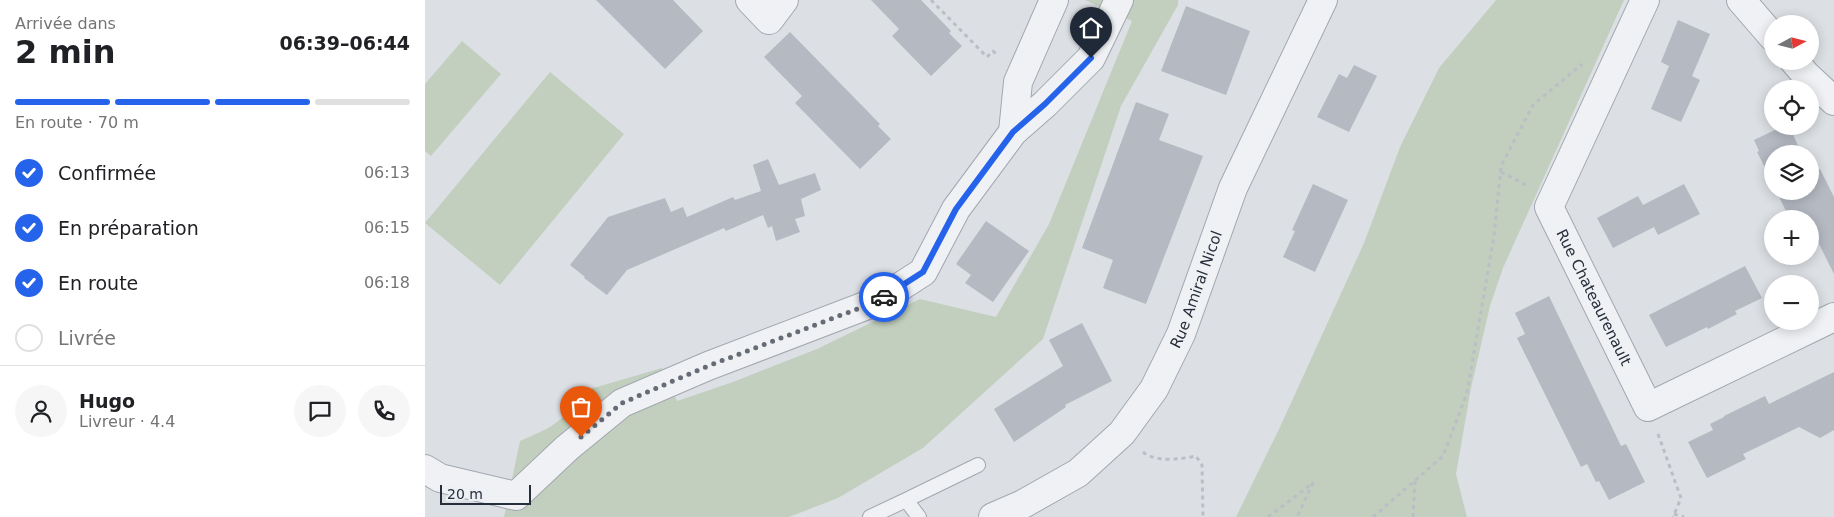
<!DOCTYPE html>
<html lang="fr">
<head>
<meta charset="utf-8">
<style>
	body { margin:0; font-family:"DejaVu Sans",sans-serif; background:#f6f6f6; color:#202124; height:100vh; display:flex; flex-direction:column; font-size:19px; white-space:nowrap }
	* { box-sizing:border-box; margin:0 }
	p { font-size:16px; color:#757577 }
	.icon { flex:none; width:28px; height:28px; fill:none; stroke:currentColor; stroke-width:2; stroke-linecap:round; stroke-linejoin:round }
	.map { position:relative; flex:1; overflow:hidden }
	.drawer { display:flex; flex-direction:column; background:#fff; width:425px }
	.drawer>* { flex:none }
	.needle { width:32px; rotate:83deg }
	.tools { position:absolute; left:1339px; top:15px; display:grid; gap:10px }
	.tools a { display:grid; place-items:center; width:55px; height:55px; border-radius:50%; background:#fff; box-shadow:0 2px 12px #0003; font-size:25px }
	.scale { position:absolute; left:15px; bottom:12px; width:91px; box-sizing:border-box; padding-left:5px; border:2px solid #272e3b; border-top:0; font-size:14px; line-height:18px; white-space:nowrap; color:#272e3b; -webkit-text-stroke:4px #ebeff3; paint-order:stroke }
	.pin { position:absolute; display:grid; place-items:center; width:42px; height:42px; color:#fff; margin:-51px -21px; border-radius:50% 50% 50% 0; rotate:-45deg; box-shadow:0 0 5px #0007 }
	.pin .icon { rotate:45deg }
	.courier { position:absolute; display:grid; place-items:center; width:50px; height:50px; margin:-25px; border:4px solid #2563eb; border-radius:50%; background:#fff; color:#222; box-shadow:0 1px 6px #0007 }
	.overview em { font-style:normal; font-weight:700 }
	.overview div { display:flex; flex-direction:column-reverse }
	.overview { display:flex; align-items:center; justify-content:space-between; height:85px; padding:0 15px }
	h1 { font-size:32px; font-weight:700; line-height:38px }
	.bar { display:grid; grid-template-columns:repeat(4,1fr); gap:8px 5px; align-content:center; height:60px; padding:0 15px }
	.bar i { height:6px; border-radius:4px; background:#e0e0e0 }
	.bar .on { background:#2563eb }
	.bar p { grid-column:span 4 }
	.line { display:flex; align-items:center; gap:12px; padding:0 15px; border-top:1px solid #e0e0e0 }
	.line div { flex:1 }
	.round { display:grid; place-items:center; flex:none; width:52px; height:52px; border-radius:26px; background:#f6f6f6 }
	ol { padding:0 15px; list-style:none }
	li { display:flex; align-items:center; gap:15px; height:55px }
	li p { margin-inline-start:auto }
	li .icon { padding:5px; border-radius:50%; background:#2563eb; color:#fff; stroke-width:4 }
	li:last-child { color:#757577 }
	li i { width:28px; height:28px; border:2px solid #e0e0e0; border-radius:50% }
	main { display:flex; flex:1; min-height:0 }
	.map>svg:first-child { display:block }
	.green { fill:#c2cfbe }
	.building { fill:#b4b9c2 }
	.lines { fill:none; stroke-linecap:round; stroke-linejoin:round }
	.service-casing { stroke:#a2a7af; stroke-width:16 }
	.minor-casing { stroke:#a2a7af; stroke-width:30 }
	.tertiary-casing { stroke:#a2a7af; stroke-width:30 }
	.path { stroke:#bbbec4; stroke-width:3; stroke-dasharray:4 4; stroke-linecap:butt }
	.service { stroke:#eff1f4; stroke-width:14 }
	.minor { stroke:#eff1f4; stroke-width:28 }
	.tertiary { stroke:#eff1f4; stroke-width:28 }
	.done { stroke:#666c76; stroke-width:5; stroke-dasharray:0 9 }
	.route { stroke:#2563eb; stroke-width:6 }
	.labels { text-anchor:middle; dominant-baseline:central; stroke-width:4; stroke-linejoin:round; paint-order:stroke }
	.street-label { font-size:15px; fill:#272e3b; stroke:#ebeff3 }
</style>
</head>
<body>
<main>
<section class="drawer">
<div class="overview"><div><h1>2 min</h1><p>Arrivée dans</p></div><em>06:39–06:44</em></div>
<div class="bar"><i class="on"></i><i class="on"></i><i class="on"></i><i></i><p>En route · 70 m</p></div>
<ol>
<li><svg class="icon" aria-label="check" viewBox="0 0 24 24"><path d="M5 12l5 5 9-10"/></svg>Confirmée<p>06:13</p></li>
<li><svg class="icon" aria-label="check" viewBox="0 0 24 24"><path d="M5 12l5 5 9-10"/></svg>En préparation<p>06:15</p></li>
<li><svg class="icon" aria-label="check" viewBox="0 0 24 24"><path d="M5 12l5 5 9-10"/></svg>En route<p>06:18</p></li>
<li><i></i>Livrée</li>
</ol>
<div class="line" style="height:90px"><a class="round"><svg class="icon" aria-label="person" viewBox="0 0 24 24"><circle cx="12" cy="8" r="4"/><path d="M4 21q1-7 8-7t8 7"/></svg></a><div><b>Hugo</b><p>Livreur · 4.4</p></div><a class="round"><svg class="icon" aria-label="chat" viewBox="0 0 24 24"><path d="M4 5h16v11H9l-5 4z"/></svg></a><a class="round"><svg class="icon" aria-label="phone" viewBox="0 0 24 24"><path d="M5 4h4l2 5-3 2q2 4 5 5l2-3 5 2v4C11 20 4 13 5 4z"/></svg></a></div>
</section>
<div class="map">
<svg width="1409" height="517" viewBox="0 0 1409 517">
	<rect width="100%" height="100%" fill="#dce0e5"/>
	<path class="green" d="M660 0H753V5L696 106 618 339 498 448 413 498 364 517H79L95 441C113 433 135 425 145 408 148 404 149 398 151 393L237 368 252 401 308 382 392 349 495 299 571 317 624 224 707 21Z
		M1071 0H1199L1078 268 1065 306 1046 388 1031 474 1042 517H811L855 427 939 243 975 147 1014 68Z
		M37 41 76 74 6 156 0 151V84Z
		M125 72 199 134 75 285 0 223Z"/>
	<path class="building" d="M171 0H248L278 31 240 69Z
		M446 0H496L526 31 524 33 537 46 506 76 467 36 474 29Z
		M761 6 825 31 801 95 736 71Z
		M1253 20 1285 34 1267 76 1275 80 1256 122 1226 109 1244 66 1236 62Z
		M365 32 455 124 453 126 466 139 435 169 370 103 377 96 339 57Z
		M929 65 952 76 924 132 892 117 914 74 922 78Z
		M711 102 744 114 734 140 778 156 721 304 678 288 688 260 657 248Z
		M1358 126H1364L1377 154H1348V183L1332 152 1334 151 1329 140Z
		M343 159 354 185 390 173 396 190 376 199 380 216 370 219 375 232 351 241 347 226 343 228 338 215 301 231 299 228 202 270 182 295 159 278 160 277 145 265 183 217 240 198 246 212 258 207 262 217 308 197 310 200 336 191 328 165Z
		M1385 169 1387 173 1395 169 1409 197V274L1385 226V219H1365L1351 191H1385Z
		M888 184 923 200 890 272 858 257 870 231 867 230Z
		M1259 184 1275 214 1233 235 1229 227 1188 248 1172 218 1213 196 1218 205Z
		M561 221 604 251 568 302 540 283 546 275 531 264Z
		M1320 266 1337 298 1310 311 1312 314 1283 329 1282 327 1241 347 1224 315Z
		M1124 296 1196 446 1201 444 1220 482 1184 500 1174 481 1171 482 1162 464 1156 467 1092 338 1100 334 1090 313Z
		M657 323 687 381 640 405 641 407 589 442 569 409 638 366 624 340Z
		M1409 372V430L1395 438 1374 427 1318 454 1321 459 1282 478 1263 442 1288 430 1285 424 1299 417V416L1340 396 1344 404Z"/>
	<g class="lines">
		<g class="service-casing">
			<path id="service" d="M481 500 553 465
				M445 517 481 500 494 517"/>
		</g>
		<g class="minor-casing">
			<g id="minor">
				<path d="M325 0 344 20 359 0"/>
				<path id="s1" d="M1220 0 1124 207 1223 407 1409 317"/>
				<path d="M1316 0 1348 37"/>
				<path d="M1369 61 1381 75 1409 101"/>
				<path d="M588 132 593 82 629 0"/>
				<path d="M0 469 15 478 91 496 142 448 197 403 283 366 453 301 498 272 531 209 588 132 620 104 666 58 694 0"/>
			</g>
		</g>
		<g class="tertiary-casing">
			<g id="tertiary">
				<path id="s2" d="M568 517 598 504 653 473 697 433 729 389 756 334 808 188 898 0"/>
			</g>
		</g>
		<path class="path" d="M506 0 562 57 568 51 572 55
			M1076 172 1103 186
			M1233 434 1256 498 1248 517
			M718 452C731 463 756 459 771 456L777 465 778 517
			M1249 514 1259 517
			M843 517 888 483 872 517
			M948 517 1018 456 1042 393 1069 236 1076 166 1108 105 1157 64
			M988 517 990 480"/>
		<use href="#service" class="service"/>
		<use href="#minor" class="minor"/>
		<use href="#tertiary" class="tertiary"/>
	</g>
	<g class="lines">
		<path class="done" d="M156 437 197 403 283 366 453 301 459 297"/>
		<path class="route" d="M459 297 498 272 531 209 588 132 620 104 666 58"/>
	</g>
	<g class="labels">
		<g class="street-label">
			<text stroke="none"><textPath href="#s2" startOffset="318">Rue Amiral Nicol</textPath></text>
			<text stroke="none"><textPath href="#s1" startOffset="329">Rue Chateaurenault</textPath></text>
		</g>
	</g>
</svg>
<div class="tools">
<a><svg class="needle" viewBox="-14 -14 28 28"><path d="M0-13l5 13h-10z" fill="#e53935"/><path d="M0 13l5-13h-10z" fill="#757577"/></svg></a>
<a><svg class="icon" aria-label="locate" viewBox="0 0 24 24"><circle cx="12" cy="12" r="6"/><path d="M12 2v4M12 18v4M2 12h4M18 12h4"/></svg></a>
<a><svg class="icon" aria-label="layers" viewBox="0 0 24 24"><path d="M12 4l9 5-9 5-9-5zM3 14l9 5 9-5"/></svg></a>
<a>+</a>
<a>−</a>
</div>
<div class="scale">20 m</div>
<div class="pin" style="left:156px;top:437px;background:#ea580c"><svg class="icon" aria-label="bag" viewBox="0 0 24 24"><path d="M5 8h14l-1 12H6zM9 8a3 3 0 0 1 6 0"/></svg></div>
<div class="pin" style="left:666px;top:58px;background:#1f2937"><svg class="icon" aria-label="home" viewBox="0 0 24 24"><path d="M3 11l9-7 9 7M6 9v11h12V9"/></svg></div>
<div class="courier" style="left:459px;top:297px"><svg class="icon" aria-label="car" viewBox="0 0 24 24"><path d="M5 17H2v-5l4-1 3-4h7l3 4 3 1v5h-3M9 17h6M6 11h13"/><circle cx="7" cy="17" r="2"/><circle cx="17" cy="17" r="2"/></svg></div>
</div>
</main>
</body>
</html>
